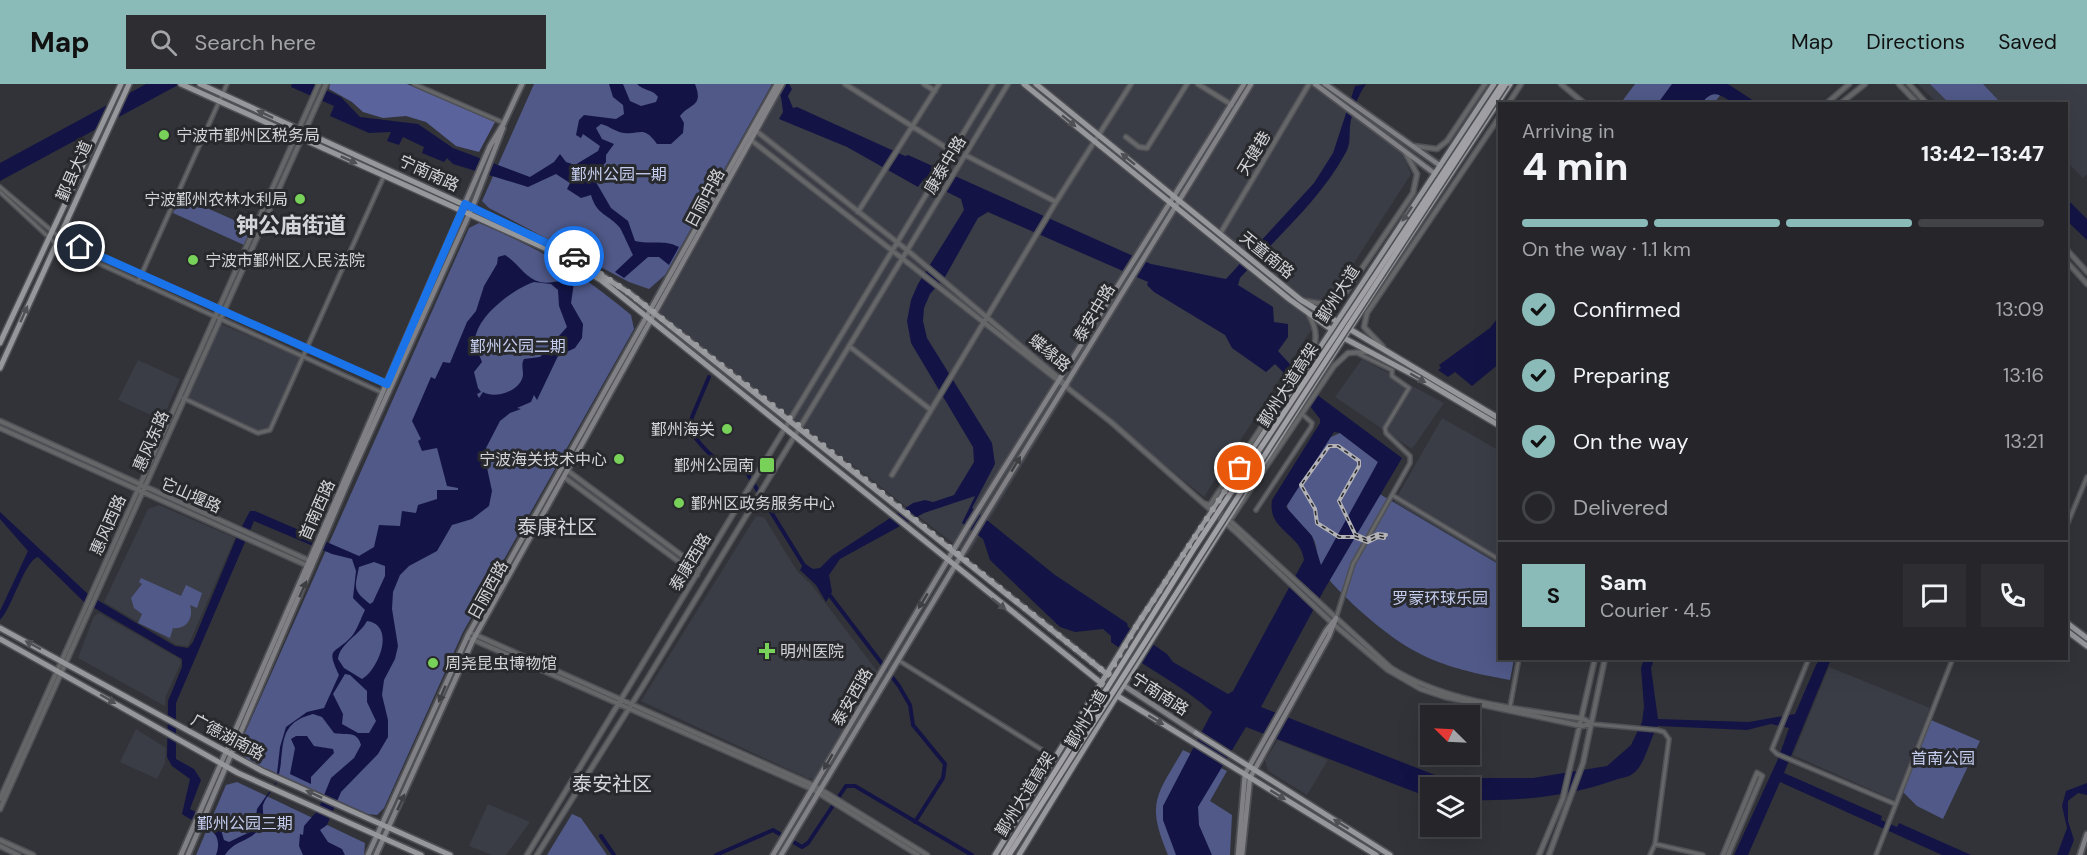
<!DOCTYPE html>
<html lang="en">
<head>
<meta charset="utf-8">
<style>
	body { margin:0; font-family:"DM Sans","Noto Sans SC",sans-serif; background:#2e2e32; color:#f1f3f6; height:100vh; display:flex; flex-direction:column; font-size:22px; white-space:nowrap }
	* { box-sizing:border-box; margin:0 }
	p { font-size:20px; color:#a4a5a8 }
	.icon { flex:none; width:33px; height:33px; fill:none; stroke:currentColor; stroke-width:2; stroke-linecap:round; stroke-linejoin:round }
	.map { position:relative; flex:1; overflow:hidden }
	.sheet { position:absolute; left:1498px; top:18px; width:570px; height:558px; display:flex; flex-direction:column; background:#26262a; border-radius:0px; box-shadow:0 6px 24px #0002,0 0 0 2px #424347 }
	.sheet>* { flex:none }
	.needle { width:39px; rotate:294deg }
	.tools { position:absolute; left:1420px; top:621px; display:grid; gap:12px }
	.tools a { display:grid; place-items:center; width:60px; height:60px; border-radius:0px; background:#26262a; box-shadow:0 6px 24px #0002,0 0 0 2px #424347; font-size:30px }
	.pin { position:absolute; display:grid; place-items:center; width:51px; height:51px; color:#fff; margin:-26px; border:3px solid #fff; border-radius:50%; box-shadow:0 2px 6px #0007 }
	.courier { position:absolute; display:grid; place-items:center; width:60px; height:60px; margin:-30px; border:4px solid #1a73e8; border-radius:50%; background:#fff; color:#222; box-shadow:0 2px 8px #0007 }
	.headline em { font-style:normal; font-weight:800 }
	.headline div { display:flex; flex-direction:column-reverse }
	.headline { display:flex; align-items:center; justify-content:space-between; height:102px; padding:0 24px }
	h1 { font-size:39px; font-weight:800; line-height:45px }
	.bar { display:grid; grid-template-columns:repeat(4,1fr); gap:9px 6px; align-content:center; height:72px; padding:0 24px }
	.bar i { height:8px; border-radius:4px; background:#424347 }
	.bar .current { background:#8bbbb9 }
	.bar p { grid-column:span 4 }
	.line { display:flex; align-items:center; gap:15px; padding:0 24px; border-top:2px solid #424347 }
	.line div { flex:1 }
	.round { display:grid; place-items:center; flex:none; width:63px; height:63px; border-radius:0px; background:#2e2e32 }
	ol { padding:0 24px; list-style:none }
	li { display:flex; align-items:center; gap:18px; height:66px }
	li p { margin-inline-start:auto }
	li .icon { padding:6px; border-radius:50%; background:#8bbbb9; color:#111; stroke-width:4 }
	li:last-child { color:#a4a5a8 }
	li i { width:33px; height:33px; border:3px solid #424347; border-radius:50% }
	header { display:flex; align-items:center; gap:36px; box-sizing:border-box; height:84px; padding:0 30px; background:#8bbbb9; color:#111 }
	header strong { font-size:28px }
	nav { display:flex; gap:33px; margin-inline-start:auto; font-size:21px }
	.search { width:420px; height:54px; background:#2e2e32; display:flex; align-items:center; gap:15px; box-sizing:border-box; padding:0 21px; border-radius:0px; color:#a4a5a8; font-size:22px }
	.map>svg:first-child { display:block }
	.built { fill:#3a3d46 }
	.green { fill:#505988 }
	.forest { fill:#5a639c }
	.water { fill:#131445; fill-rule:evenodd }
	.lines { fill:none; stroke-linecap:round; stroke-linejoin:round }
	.canal { stroke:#131445; stroke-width:4 }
	.minor-casing { stroke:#4f5055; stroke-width:6 }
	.tertiary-casing { stroke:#4f5055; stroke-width:7 }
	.secondary-casing { stroke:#4f5055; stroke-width:8 }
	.primary-casing { stroke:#4f5055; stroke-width:8 }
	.minor { stroke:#656668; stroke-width:3 }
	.tertiary { stroke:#656668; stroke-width:4 }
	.secondary { stroke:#818185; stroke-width:4.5 }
	.primary { stroke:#96979b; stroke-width:5 }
	.rail-casing { stroke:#b3b3b7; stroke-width:4 }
	.rail { stroke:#28292d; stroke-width:1.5; stroke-dasharray:4.5; stroke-linecap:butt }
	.trunk-bridge-casing { stroke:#4f5055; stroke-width:8; stroke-linecap:butt }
	.trunk-bridge { stroke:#a0a0a5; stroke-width:5 }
	.oneway { fill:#4e5054 }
	.oneway2 { fill:#3e3f43 }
	.done { stroke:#9b9c9f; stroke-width:6; stroke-dasharray:0 10.8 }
	.route { stroke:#1a73e8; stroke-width:8 }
	.poi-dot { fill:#78d158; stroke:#28292d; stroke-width:2 }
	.labels { text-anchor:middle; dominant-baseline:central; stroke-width:6; stroke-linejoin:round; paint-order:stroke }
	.poi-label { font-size:16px; fill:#d4d4d7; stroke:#28292d; text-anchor:start }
	.street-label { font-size:16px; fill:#d4d4d7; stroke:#28292d }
	.park-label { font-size:16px; fill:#c6cef0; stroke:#28292d }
	.quarter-label { font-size:20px; fill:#d4d5da; stroke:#28292d }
	.district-label { font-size:22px; font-weight:bold; fill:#d4d5da; stroke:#28292d }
</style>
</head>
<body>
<header>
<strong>Map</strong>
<div class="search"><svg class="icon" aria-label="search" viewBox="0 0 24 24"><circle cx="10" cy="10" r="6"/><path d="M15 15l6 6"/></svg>Search here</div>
<nav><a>Map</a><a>Directions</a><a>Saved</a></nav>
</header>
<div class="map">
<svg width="2087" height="771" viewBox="0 0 2087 771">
	<rect width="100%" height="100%" fill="#323338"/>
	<path class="built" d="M786 0H1308L1403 70 1411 90 1204 413 1070 303 968 471 659 230Z
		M1918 0H2087V90L2083 94 2067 78V20L1937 19Z
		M221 240 300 274 270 343 263 348 187 314Z
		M1362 275 1444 319 1412 365 1335 313Z
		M138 276 180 295 162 336 118 316Z
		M1442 334 1500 367V481L1394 418Z
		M159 421 235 454 188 562 177 561 104 518 148 425Z
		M756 432 764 433 797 487 811 500 877 587 814 695 807 694 641 617Z
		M99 529 180 575 181 579 166 612 165 622 78 574 94 532Z
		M1829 583 1930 624 1894 716 1793 671Z
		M136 645 166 664 165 679 157 695 120 678Z
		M1278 656 1328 676 1307 711 1268 687 1265 676Z
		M488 720 530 738 506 771H492L469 762Z"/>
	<path class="green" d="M534 0H772L665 191 649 205 629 198 489 124 482 117Z
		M1635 0H1729L1714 19 1620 20Z
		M1930 0H1983L1999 17 1996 19H1949Z
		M180 112 252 144 244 161 173 129Z
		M479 139C539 164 581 189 631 231L634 245 463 548 384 724 377 731 368 730 249 677 242 669 240 660 469 144Z
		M1340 349 1378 378 1366 402 1500 481V574L1514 575 1510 596C1439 583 1410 572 1356 523 1345 512 1326 496 1320 481 1316 472 1318 460 1311 451 1304 441 1286 432 1287 419L1329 354Z
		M141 494 181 512 186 501 202 509 197 524 190 521C194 533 187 546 173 544L170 554 138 539 142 530 134 524 131 514 142 500 139 498Z
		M1931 636 1980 657 1943 735 1917 722 1902 707Z
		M1183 666 1227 687 1210 717 1232 731 1230 771H1168C1146 719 1156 712 1183 666Z
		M237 698 365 759 364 771H196L226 701Z
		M572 730 581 734 607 771H547Z"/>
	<path class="forest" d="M330 0H407L495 38 479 68 456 62 426 38 406 32 383 34 363 28 352 18 329 5Z"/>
	<path class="water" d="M146 0H180L0 97V79Z
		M292 0H313L341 13 360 33 418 40 453 64 530 93 554 78 560 70 566 78 575 81 598 67 600 62 583 50 581 54 576 51 579 36 584 31 616 35 624 30 623 21 613 13 609 0H623L630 17 641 22 656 18 658 13C653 5 643 7 637 0H695C704 23 690 19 680 32L684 39 683 49 671 60H657C643 41 641 51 624 49 616 48 609 42 601 40L596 44 602 55 614 60 606 71V78L593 93 611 124 628 137 635 157C652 161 663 155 679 163L669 181 659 173H648L624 194 615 188 633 171C631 167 622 147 620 144 609 130 597 132 591 111L581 114 567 105 570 99 556 90 528 103 453 80 447 74 444 78 422 69 424 63 403 53 399 61 387 57 391 48 369 49 330 32 334 22 291 3Z
		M772 0H789L792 5 788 12 793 24 797 23 905 72 908 71 1151 180 1226 195 1314 99 1333 69 1355 2 1366 0C1358 11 1351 30 1350 43 1349 54 1351 60 1345 70 1320 116 1275 155 1240 194L1238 201 1273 223 1274 238 1288 240V253L1278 267 1320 313 1402 374 1324 506 1261 623 1435 691 1445 694H1533L1607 682 1631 661 1642 638 1644 623 1641 584 1644 575H1654L1651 584 1658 635 1749 638 1795 630 1816 581 1820 575H1831L1784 689 1882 732 1881 736 1897 743 1899 739 1971 771H1942L1780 698 1748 771H1734L1778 675 1789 644 1771 640 1747 646 1658 642C1649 656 1647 675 1636 687 1629 694 1623 693 1615 696 1567 713 1521 717 1470 716V704H1431V714L1428 713 1246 643 1198 723 1199 741 1212 771H1176L1163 736V722L1212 628C1181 600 1144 583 1111 558V552L1103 545 1075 548 1060 543 990 476 983 455 962 439 975 412 924 429 840 475 829 491 832 508 826 518 816 501 800 486 804 479 813 485 820 484 832 472 913 419 925 416 933 418 954 411 974 378 973 363 911 259 907 237 911 216 918 200 964 126 961 115 923 96 918 103 847 63 779 35 783 28 781 13ZM988 128 1148 198 1147 201 1154 208 1225 251 1232 264 1266 288 1275 280 1285 290 1320 335V339L1272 416C1267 447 1301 449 1304 476L1233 607 1228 610 1173 578 1167 570 1128 543 1127 539 1055 491 972 424 995 380 992 359 927 254 923 237 924 224 930 210 945 193 978 134ZM1334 348 1340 349 1378 378 1321 481 1312 452 1286 423Z
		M1672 0H1728L1757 19C1751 20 1743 21 1737 20 1723 16 1716 1 1702 19H1658Z
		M2067 115 2087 135V156L2067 137Z
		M505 171C517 178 526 195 540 198 551 201 563 193 574 199L571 219 583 240 582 254 575 264 558 272 537 316 534 311 531 318 517 324 521 325 510 329 500 337 486 364V379L492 407 489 422 472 435 452 441 437 467 409 482 400 491 393 508 392 525 398 562 395 575 384 596 382 611 388 636V653L378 670 341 708 327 741 320 746 328 758 342 765 345 771H303L299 762 300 750 303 751 304 742 318 726 331 694 354 674 361 661C357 645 345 652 334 649L322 633 313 630C273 640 287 668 277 697 274 706 266 712 263 721 262 727 265 733 262 739 255 758 236 754 225 771H216C226 743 198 742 182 730L190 695 172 682 167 673 168 617 182 583V575L84 518 38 473C25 476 12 524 0 536V527L28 467 0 435V428L89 511 175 562 188 564 193 558 237 452 250 427H255L359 472 374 463 379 441 400 442 402 427 416 429 418 421 437 415V406H458V404L447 402 437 364 422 367 418 357 421 355 412 337 431 293 435 295 443 278 450 279 467 238 476 227 484 202 497 180 498 173ZM534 198 551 200 558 206 559 222 567 243 540 273 524 275C520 282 525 288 522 295 517 308 494 315 483 308L479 314 477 310 481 308 478 304 474 288 482 278C480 272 476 266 475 260 473 234 513 205 534 198ZM254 437 332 470 352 475 356 487 353 514 365 526C361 534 357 546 352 552 335 571 325 562 339 591L324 624 307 628 286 643 280 663 276 698 257 725 254 746 229 758 224 756 219 739 190 725 201 696 194 685 176 675V619ZM374 478 385 482V492L373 518 370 520C352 506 355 504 359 483ZM367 537C396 541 379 585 362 595L344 584 338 575C340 559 360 551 367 537ZM345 590 350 591 367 607V618L376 637 369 649H358L342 640 343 630 333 610Z
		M1500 231V279L1472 302 1455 288 1448 293 1438 286 1441 284 1439 281 1490 244Z
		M296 652H307L314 662 333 665 334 669 311 693V700L290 690 295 664 291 655Z
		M2087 699V711L2078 709 2068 717V737L2074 756 2068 771H2057L2067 744 2062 722 2066 707Z"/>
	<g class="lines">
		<path class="canal" d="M709 293 692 333 690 347C705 367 721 385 747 389L805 483
			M828 509 899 602 910 621 913 641 945 680 943 694 915 738
			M601 752 614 771
			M716 771 773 746 802 763 808 759 846 702H855L972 771"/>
		<g class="minor-casing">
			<path id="minor" d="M414 0 504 39
				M0 103 59 153 387 300
				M0 108 56 160 383 309
				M138 198 227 0
				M1290 300 1298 286
				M183 314 258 349 270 346 384 92
				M1392 411 1500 476
				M1256 426 1311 343 1312 339 1302 330
				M2067 441 2087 393
				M1336 534 1353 480 1410 379V372L1386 349 1385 344 1409 304 1392 292V286L1359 270
				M1809 574 1772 665 1777 670 1895 720
				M898 576 1055 674
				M1510 623 1519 574
				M1592 640 1657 646 1664 648 1669 655 1655 760 1650 771
				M1655 760 1703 771
				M1876 771 1953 574"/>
		</g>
		<g class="tertiary-casing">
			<path id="tertiary" d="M845 0 953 68
				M924 0 935 7
				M1198 0 1232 21
				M1561 0 1585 20
				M1899 0 1918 20
				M1909 0 1927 20
				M1508 20 1521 0
				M1826 20 1849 0
				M1840 20 1865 0
				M755 46 907 166 1067 301
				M1126 53 1139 63 1147 64 1187 0
				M751 56 1111 338 1237 449 1331 538 1388 586 1421 605 1445 613 1582 642 1591 640
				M1414 62 1437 65 1447 57 1485 0
				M965 71 1056 118
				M858 128 939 0
				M1220 150 1309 0
				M2067 166 2087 188
				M2067 178 2087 200
				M1305 217 1324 220 1344 211 1413 109 1417 90 1405 68
				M849 262 931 326
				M1383 263 1364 243 1367 229 1500 32
				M1298 286C1313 266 1323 256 1309 231
				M0 337 308 476
				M0 344 306 481
				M568 387 700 485
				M892 391 1056 118 1131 0
				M564 393 697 491
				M1203 419 1210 421 1229 436 1391 584C1448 620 1518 624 1583 635L1591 639
				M1210 421 1290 300
				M1232 433 1334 282 1348 269 1367 268
				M469 548 815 702 927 771
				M467 553 812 705 918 771
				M0 715 319 0
				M0 725 326 0
				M0 756 33 771
				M0 762 18 771
				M527 771 993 0
				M537 771 643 602 1008 0
				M1539 771 1563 714 1595 574
				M1549 771 1583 679 1605 574
				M1723 771 1757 689
				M1728 771 1762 692 1757 689"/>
		</g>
		<g class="secondary-casing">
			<path id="secondary" d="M1315 0 1442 95
				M1325 0 1442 83
				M503 41 522 0
				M1108 591 1196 649
				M181 771 490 62 504 39
				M188 771 350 393 472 124 503 44
				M368 771 468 551 777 0
				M376 771 473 556 782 0
				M773 771 966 445 1244 0
				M781 771 986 430 1251 0
				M1238 771 1245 690 1326 547 1336 534
				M1242 771 1250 694 1329 552 1336 534
				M2080 771 2087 750"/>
		</g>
		<g class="primary-casing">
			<path id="primary" d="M181 0 549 166 601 196 1116 611 1376 771
				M200 0 561 165 629 209 1108 591
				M1024 0 1289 215 1332 246
				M1036 0 1301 216 1500 335
				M1342 253 1421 295 1500 342
				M0 259 121 0
				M0 284 129 0
				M2067 539 2087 554
				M0 544 262 687 450 771
				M2067 547 2087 562
				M0 555 238 689 421 771
				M1196 649 1390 771
				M995 771 1137 541 1494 0
				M1019 771C1177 511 1342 254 1510 0"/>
		</g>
		<use href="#minor" class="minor"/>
		<use href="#tertiary" class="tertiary"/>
		<use href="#secondary" class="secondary"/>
		<use href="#primary" class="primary"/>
		<g class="rail-casing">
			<path id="rail" d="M1384 454 1378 453 1368 458 1354 453H1339L1317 439 1315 425 1301 401 1329 362H1338L1359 377V382L1339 417 1355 450 1366 455 1378 450 1386 451"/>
		</g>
		<use href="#rail" class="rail"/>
		<g class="trunk-bridge-casing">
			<path id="trunk-bridge" d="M1003 771 1195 463 1502 0
				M1009 771 1273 358 1506 0"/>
		</g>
		<use href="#trunk-bridge" class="trunk-bridge"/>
	</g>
	<defs><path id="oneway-solid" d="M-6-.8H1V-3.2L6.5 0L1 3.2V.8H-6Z" transform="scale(1.5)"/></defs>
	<g class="oneway">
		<use href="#oneway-solid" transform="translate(265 30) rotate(-155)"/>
		<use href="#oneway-solid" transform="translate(1069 37) rotate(39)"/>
		<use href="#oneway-solid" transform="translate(1128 75) rotate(-141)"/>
		<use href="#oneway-solid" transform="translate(349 76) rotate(24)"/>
		<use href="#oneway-solid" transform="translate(1407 130) rotate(124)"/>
		<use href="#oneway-solid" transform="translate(24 230) rotate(-66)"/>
		<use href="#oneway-solid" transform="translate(1418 294) rotate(30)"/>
		<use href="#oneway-solid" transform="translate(999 520) rotate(38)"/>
		<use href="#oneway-solid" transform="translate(33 561) rotate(-152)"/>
		<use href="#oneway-solid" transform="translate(108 615) rotate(30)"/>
		<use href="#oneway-solid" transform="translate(1156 636) rotate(31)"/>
		<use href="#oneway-solid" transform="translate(314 710) rotate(-155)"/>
		<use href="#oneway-solid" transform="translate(1278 711) rotate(32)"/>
		<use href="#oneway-solid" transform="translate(1341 740) rotate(-148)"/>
	</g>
	<g class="oneway2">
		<use href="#oneway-solid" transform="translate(1016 380) rotate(-59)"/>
		<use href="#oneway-solid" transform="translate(303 505) rotate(-66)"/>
		<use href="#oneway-solid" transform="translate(923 517) rotate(121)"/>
		<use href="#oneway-solid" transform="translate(442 610) rotate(113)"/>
		<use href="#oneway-solid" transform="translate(828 678) rotate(120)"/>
		<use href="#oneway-solid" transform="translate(401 718) rotate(-65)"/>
	</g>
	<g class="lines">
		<path class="done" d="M574 172 628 208 792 336 1108 591 1137 541 1240 384"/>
		<path class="route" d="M80 163 387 300 465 120 574 172"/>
	</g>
	<g class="poi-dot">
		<circle cx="164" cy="51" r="6"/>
		<circle cx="300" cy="115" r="6"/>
		<circle cx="193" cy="176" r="6"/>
		<circle cx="727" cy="345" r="6"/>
		<circle cx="619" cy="375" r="6"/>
		<rect x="759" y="373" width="16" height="16" rx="3"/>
		<circle cx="679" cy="419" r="6"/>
		<path d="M764 558h6v6h6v6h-6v6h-6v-6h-6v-6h6z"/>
		<circle cx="433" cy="579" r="6"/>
	</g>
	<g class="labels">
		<g class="poi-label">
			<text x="176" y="51">宁波市鄞州区税务局</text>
			<text x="288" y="115" text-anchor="end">宁波鄞州农林水利局</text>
			<text x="205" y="176">宁波市鄞州区人民法院</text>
			<text x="715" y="345" text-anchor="end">鄞州海关</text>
			<text x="607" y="375" text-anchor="end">宁波海关技术中心</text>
			<text x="754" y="381" text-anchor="end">鄞州公园南</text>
			<text x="691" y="419">鄞州区政务服务中心</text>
			<text x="780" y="567">明州医院</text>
			<text x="445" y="579">周尧昆虫博物馆</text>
		</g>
		<g class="street-label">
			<text transform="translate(1254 69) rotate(-59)">天健巷</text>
			<text transform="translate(945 81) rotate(-59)">康泰中路</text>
			<text transform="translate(74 87) rotate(-66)">鄞县大道</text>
			<text transform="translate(429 89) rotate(25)">宁南南路</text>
			<text transform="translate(705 114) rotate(-62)">日丽中路</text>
			<text transform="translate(1267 171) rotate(39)">天童南路</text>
			<text transform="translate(1338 210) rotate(-57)">鄞州大道</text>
			<text transform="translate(1094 229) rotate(-59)">泰安中路</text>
			<text transform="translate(1050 269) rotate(40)">蝶缘路</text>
			<text transform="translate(1288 301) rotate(-57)">鄞州大道高架</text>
			<text transform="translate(151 357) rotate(-66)">惠风东路</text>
			<text transform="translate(191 411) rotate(24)">它山堰路</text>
			<text transform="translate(317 426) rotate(-66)">首南西路</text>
			<text transform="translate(108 441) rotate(-66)">惠风西路</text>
			<text transform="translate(690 478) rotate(-59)">泰康西路</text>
			<text transform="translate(488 506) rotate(-61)">日丽西路</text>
			<text transform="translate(1160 610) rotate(33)">宁南南路</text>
			<text transform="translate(852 613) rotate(-60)">泰安西路</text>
			<text transform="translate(1086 635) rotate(-59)">鄞州大道</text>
			<text transform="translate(228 653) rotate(28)">广德湖南路</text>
			<text transform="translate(1025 710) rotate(-58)">鄞州大道高架</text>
		</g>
		<g class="park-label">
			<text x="619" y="90">鄞州公园一期</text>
			<text x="518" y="262">鄞州公园二期</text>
			<text x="1440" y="514">罗蒙环球乐园</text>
			<text x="1943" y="674">首南公园</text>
			<text x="245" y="739">鄞州公园三期</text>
		</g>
		<g class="quarter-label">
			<text x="557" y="443">泰康社区</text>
			<text x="612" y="700">泰安社区</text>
		</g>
		<g class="district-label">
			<text x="291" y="141">钟公庙街道</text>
		</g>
	</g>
</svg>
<div class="tools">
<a><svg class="needle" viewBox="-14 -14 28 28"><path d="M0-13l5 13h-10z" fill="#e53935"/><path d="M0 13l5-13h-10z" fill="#a4a5a8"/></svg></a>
<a><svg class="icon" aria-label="layers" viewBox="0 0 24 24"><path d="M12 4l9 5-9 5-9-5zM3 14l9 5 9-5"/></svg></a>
</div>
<div class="pin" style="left:1240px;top:384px;background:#ea580c"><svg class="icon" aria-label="bag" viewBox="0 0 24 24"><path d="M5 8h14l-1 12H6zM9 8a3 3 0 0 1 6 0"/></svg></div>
<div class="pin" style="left:80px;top:163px;background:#1f2937"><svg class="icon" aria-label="home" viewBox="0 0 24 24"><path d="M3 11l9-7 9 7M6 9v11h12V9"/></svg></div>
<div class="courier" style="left:574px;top:172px"><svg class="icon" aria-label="car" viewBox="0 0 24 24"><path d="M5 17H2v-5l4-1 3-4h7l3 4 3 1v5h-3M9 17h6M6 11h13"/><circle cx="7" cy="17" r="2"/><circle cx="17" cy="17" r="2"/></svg></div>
<section class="sheet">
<div class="headline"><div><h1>4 min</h1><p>Arriving in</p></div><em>13:42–13:47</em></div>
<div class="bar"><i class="current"></i><i class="current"></i><i class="current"></i><i></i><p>On the way · 1.1 km</p></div>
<ol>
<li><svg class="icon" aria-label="check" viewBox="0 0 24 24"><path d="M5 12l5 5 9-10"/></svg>Confirmed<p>13:09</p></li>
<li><svg class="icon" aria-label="check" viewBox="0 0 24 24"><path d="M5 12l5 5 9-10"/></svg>Preparing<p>13:16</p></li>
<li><svg class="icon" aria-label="check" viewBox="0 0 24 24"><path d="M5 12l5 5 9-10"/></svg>On the way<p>13:21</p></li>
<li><i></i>Delivered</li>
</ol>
<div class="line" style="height:108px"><b class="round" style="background:#8bbbb9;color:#111">S</b><div><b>Sam</b><p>Courier · 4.5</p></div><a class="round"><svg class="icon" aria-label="chat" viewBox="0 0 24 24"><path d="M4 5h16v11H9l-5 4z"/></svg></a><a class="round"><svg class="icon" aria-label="phone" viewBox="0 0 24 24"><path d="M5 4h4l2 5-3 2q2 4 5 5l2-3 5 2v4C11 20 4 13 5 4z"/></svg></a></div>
</section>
</div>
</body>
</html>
